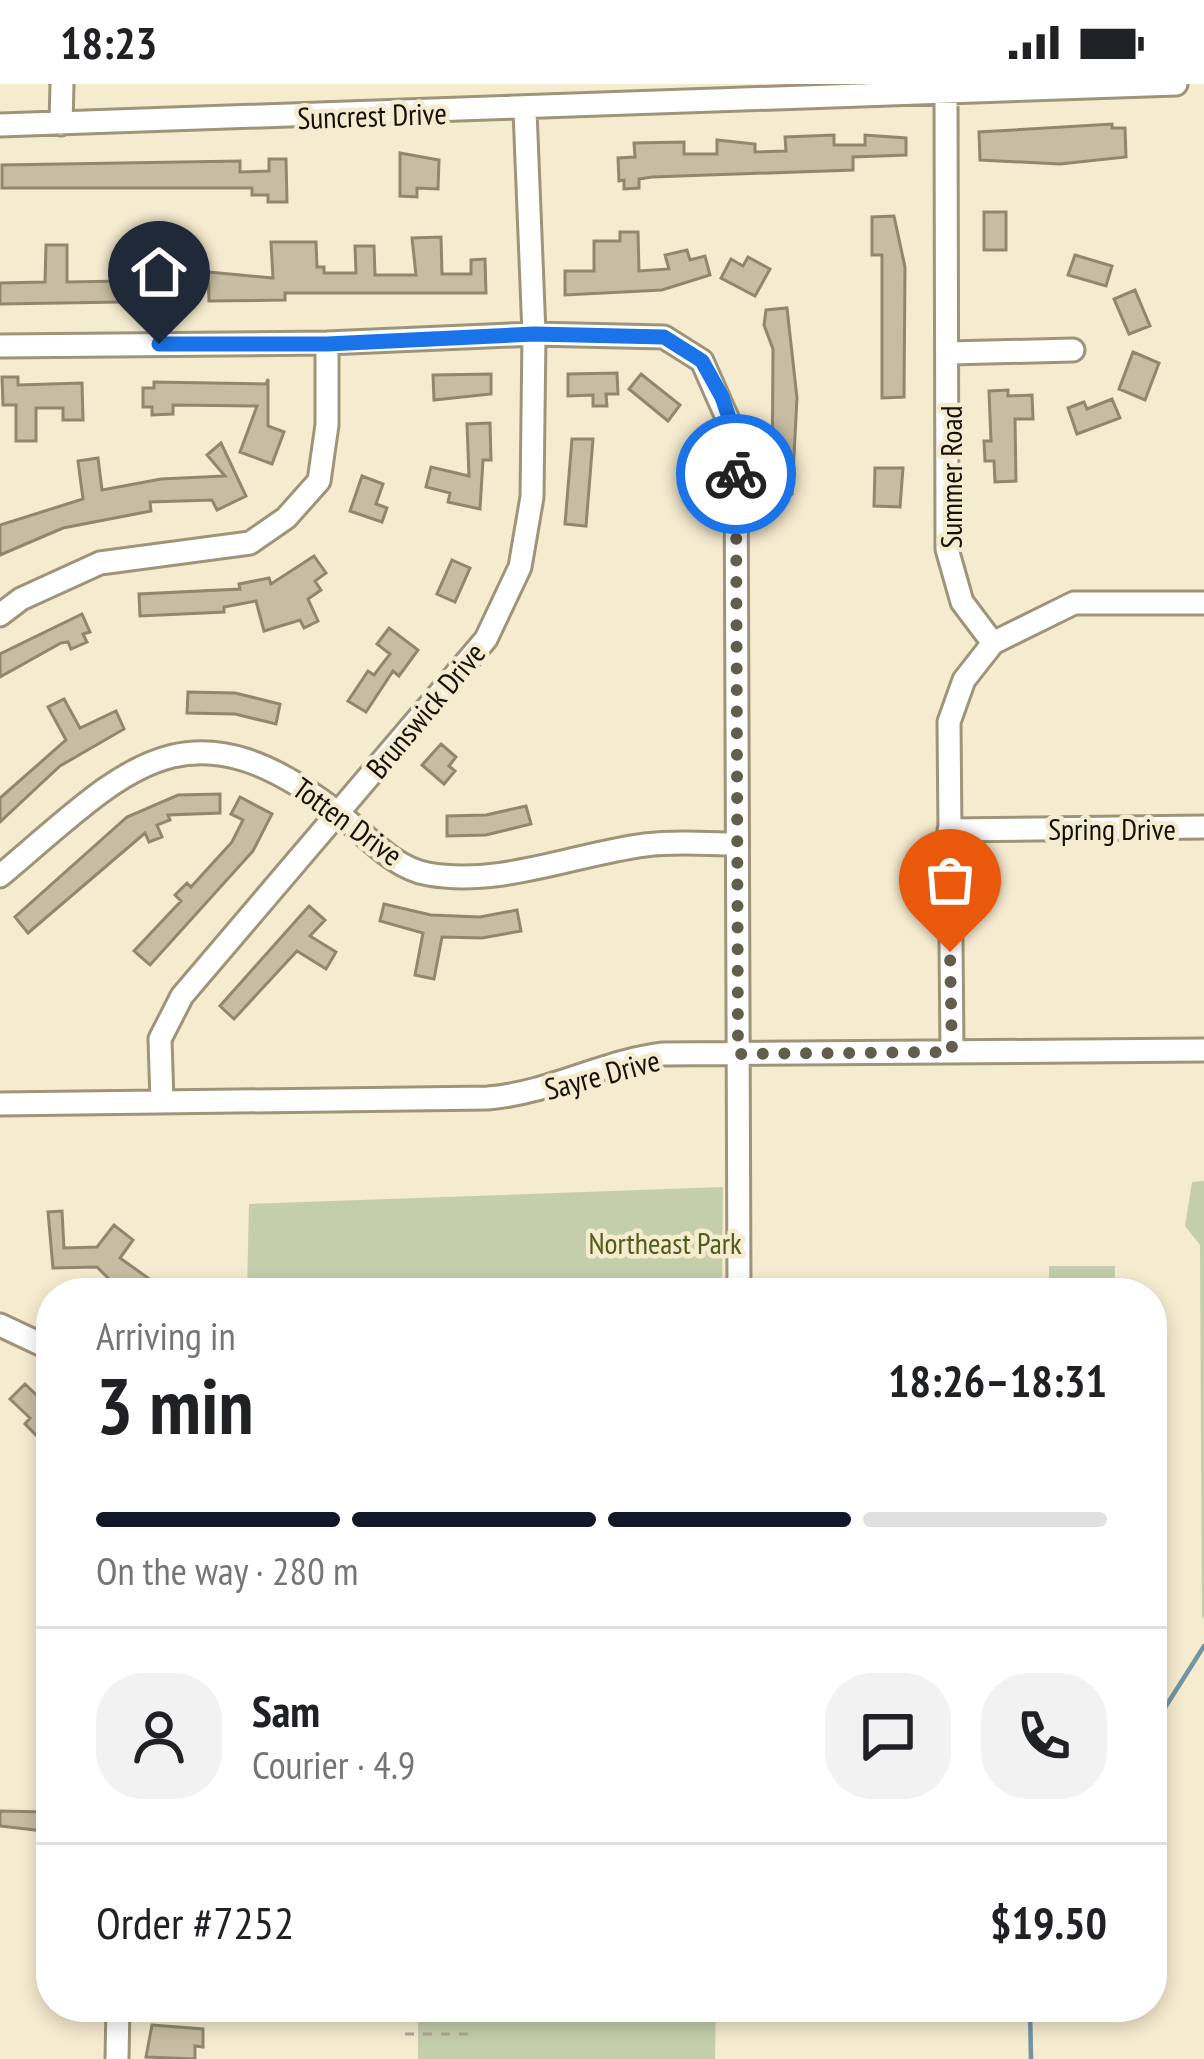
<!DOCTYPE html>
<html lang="en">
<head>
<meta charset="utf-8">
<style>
	body { margin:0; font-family:"PT Sans Narrow",sans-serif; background:#f2f2f2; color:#202124; height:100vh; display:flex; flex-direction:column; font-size:45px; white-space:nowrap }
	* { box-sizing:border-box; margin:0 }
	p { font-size:39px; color:#757577 }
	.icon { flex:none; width:66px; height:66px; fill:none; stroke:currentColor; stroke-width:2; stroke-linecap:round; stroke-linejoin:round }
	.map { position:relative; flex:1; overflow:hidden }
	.side { position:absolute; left:36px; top:1194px; width:1131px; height:744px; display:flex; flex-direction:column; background:#fff; border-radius:48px; box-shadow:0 6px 18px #0003 }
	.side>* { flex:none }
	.pin { position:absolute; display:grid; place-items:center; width:102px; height:102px; color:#fff; margin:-123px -51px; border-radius:50% 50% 50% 0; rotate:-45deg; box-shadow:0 0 12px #0007 }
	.pin .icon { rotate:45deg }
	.courier { position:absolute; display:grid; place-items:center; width:120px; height:120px; margin:-60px; border:9px solid #1a73e8; border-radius:50%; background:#fff; color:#222; box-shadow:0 3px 15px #0007 }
	.overview em { font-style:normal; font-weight:700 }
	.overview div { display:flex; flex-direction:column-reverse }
	.overview { display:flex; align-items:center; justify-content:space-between; height:204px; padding:0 60px }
	h1 { font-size:78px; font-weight:700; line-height:90px }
	.bar { display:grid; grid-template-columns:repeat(4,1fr); gap:18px 12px; align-content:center; height:144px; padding:0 60px }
	.bar i { height:15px; border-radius:9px; background:#e0e0e0 }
	.bar .selected { background:#111827 }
	.bar p { grid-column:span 4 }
	.line { display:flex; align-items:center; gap:30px; padding:0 60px; border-top:3px solid #e0e0e0 }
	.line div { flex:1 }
	.round { display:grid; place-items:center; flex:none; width:126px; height:126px; border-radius:48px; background:#f2f2f2 }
	.status { display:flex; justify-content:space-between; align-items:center; height:84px; padding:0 60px; background:#fff; direction:ltr }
	.status svg { height:33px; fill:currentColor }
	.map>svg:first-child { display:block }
	.green { fill:#c5ceab }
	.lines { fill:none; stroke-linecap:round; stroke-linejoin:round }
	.stream { stroke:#7295a1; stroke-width:4.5 }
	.building { fill:#c7bda2; stroke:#91876e; stroke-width:3 }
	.minor-casing { stroke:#9e947a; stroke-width:27 }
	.path { stroke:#b0a892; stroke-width:3; stroke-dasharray:9 9; stroke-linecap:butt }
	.minor { stroke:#fff; stroke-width:21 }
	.done { stroke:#635d4e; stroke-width:12; stroke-dasharray:0 21.6 }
	.route { stroke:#1a73e8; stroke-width:15 }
	.labels { text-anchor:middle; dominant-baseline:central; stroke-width:9; stroke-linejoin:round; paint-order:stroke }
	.street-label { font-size:30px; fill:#151108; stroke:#f5ebcf }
	.park-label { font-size:30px; fill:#505c1a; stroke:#f5ebcf }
</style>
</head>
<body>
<div class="status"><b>18:23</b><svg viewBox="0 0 49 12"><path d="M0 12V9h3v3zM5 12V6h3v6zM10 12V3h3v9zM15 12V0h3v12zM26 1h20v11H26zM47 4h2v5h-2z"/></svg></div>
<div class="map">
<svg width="1204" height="1975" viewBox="0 0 1204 1975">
	<rect width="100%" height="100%" fill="#f5ebcf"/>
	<path class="green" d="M1204 1097V1532L1202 1535 1200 1161 1185 1142 1192 1098Z
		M723 1103 722 1209H247L249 1120Z
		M1049 1182H1115V1209H1049Z
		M418 1923H716L715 1975H418Z"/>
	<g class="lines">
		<path class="stream" d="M1152 1661 1161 1630 1204 1562
			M1030 1923 1031 1975"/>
	</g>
	<path class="building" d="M1112 40V44H1125L1126 73 1060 80 980 76 979 48Z
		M834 51V61H865V51L906 54V71L853 73V86L652 93 639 95V104L624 105V96L619 97 618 74 635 73 634 59 684 58V70H717V56L755 60V68L786 67 785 53Z
		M400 69 439 76 438 105 417 104V113L400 112Z
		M269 75H286L287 118H268V111H252V104H2V81L240 77V88L269 87Z
		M984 128H1006V166H984Z
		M894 132 905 183 904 313 882 314V171H872V133Z
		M620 148H638L639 187 669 185 665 171 687 166 690 176 705 172 710 191 662 206 565 211V187H594V157H620Z
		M441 153 442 190H471V176L485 175 486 209H285V216L209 217 208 188 273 194 271 158H316L317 183H324V189H356L355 162H374L375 191H416L412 154Z
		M46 161H67V198L182 196V217L0 220V199L45 198Z
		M1075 171 1112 182 1106 202 1068 191Z
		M748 173 770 185 755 212 721 194 731 175 743 182Z
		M1135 206 1150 242 1129 250 1114 215Z
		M787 224 797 314 792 410H772L773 265 764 241 766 226Z
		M1133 268 1159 279 1145 316 1119 305Z
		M617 289 618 310H606L607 322H593V311L568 312V290Z
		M491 290V310L434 316 433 291Z
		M641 290 680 321 668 337 629 305Z
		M2 293H18V301L82 299 83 336H63V324H36V357H16V321H3Z
		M268 295V342L284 348 272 380 240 368 257 322 173 321V330L152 331V323H143V304H154V298L266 300Z
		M1008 306V312L1032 311 1033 335H1015L1016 397 995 398 994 377H985L984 357H991L989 307Z
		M1112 315 1120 334 1077 350 1068 324 1084 318 1087 325Z
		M490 339 491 376H483L480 425 448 418 450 409 426 403 431 383 469 392 467 340Z
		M572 355H593L586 442 565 440Z
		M221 359 246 412 217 426 212 416 150 418 151 427 63 444 0 471V441L83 415 78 377 98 374 102 406 161 395 225 392 207 371Z
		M875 384H903L900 423 874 422Z
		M362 392 383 400 376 420 387 424 382 438 350 427Z
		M314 472 326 489 315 497 321 506 308 515 318 537 304 544 300 536 264 547 256 517 224 523V528L140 532 139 510 240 505 239 500 269 494 271 500Z
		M452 476 470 484 455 518 437 510Z
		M82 530 90 548 83 550 87 558 71 565 68 558 61 559 0 593V570Z
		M389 544 418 566 399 592 393 587 366 628 348 617 368 587 374 591 390 570 377 560Z
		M188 608 235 609 280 620 276 640 235 630 187 629Z
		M64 615 80 644 116 627 124 645 60 682 0 738V714L66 656 48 623Z
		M441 660 456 673 449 682 455 687 444 700 422 681Z
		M220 710V729L168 731 170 736 157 741 162 753 149 758 145 749 28 849 15 833 127 733 178 711Z
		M240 713 272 730 253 767 150 881 134 867 181 817 175 811 187 799 191 803 232 758 243 736 231 730Z
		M526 722 531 740 486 751 447 752V732L486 731Z
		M384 820 431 831 480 833 517 826 521 847 482 854 442 853 434 895 415 891 423 849 380 837Z
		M309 822 325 836 310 852 336 868 326 885 297 867 234 935 220 922Z
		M62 1127 64 1164 97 1163 114 1141 133 1156 120 1174 169 1209H123L97 1183 53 1184 48 1128Z
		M25 1300 51 1325V1337L37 1352 25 1340 30 1334 10 1315Z
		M0 1727 45 1728 44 1747 0 1742Z
		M152 1941 203 1945V1963L195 1962V1975L146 1973Z"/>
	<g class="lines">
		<g class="minor-casing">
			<path id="minor" d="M946 9 947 465 962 518 993 559 964 596 949 638 952 968
				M61 40 62 0
				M0 41 1176 0
				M0 262 327 259 534 250 664 253 702 277 736 354 739 1209
				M950 269 1073 266
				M0 531 21 515 100 479 250 459 286 434 319 397 327 341V259
				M993 559 1074 519H1204
				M949 746 1204 743
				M0 792C124 688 184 609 338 729 364 749 393 784 428 790 499 803 575 770 645 761 675 757 707 760 737 760
				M162 1018 160 955 182 912 486 555 520 483 532 413 534 250 525 27
				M0 1020 488 1014C550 1009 603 977 663 970L1204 966
				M0 1241 51 1265
				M117 1975 118 1923"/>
		</g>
		<path class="path" d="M405 1950H469"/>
		<use href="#minor" class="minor"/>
	</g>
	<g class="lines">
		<path class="done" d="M736 390 738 970 952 968 950 868"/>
		<path class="route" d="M159 260H327L534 250 664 253 702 277 722 313 736 354V390"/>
	</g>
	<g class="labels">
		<g class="street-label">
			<text transform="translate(372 31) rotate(-2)">Suncrest Drive</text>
			<text transform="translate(950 393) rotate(-90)">Summer Road</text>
			<text transform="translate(425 626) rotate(-50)">Brunswick Drive</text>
			<text transform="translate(348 737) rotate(36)">Totten Drive</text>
			<text x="1112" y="744">Spring Drive</text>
			<text transform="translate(602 990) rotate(-15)">Sayre Drive</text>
		</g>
		<g class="park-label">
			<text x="665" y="1158">Northeast Park</text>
		</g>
	</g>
</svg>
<div class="pin" style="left:950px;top:868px;background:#ea580c"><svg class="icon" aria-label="bag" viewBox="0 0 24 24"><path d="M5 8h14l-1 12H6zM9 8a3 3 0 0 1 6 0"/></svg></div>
<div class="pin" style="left:159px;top:260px;background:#1f2937"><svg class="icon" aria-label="home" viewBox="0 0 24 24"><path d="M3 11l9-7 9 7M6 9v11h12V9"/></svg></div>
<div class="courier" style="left:736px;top:390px"><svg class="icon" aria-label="bike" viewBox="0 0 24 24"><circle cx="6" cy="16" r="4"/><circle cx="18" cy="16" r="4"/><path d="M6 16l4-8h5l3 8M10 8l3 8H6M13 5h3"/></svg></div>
<section class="side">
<div class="overview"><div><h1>3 min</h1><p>Arriving in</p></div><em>18:26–18:31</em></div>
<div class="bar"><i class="selected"></i><i class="selected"></i><i class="selected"></i><i></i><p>On the way · 280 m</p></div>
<div class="line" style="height:216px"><a class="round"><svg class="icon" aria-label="person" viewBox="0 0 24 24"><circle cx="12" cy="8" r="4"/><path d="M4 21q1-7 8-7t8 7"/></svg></a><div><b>Sam</b><p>Courier · 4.9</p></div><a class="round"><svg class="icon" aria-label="chat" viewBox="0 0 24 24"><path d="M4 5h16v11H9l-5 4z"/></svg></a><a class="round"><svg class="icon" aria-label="phone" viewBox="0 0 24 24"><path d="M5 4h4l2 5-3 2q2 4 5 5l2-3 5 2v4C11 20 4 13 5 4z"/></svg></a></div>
<div class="line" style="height:156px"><div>Order #7252</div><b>$19.50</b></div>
</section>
</div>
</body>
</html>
